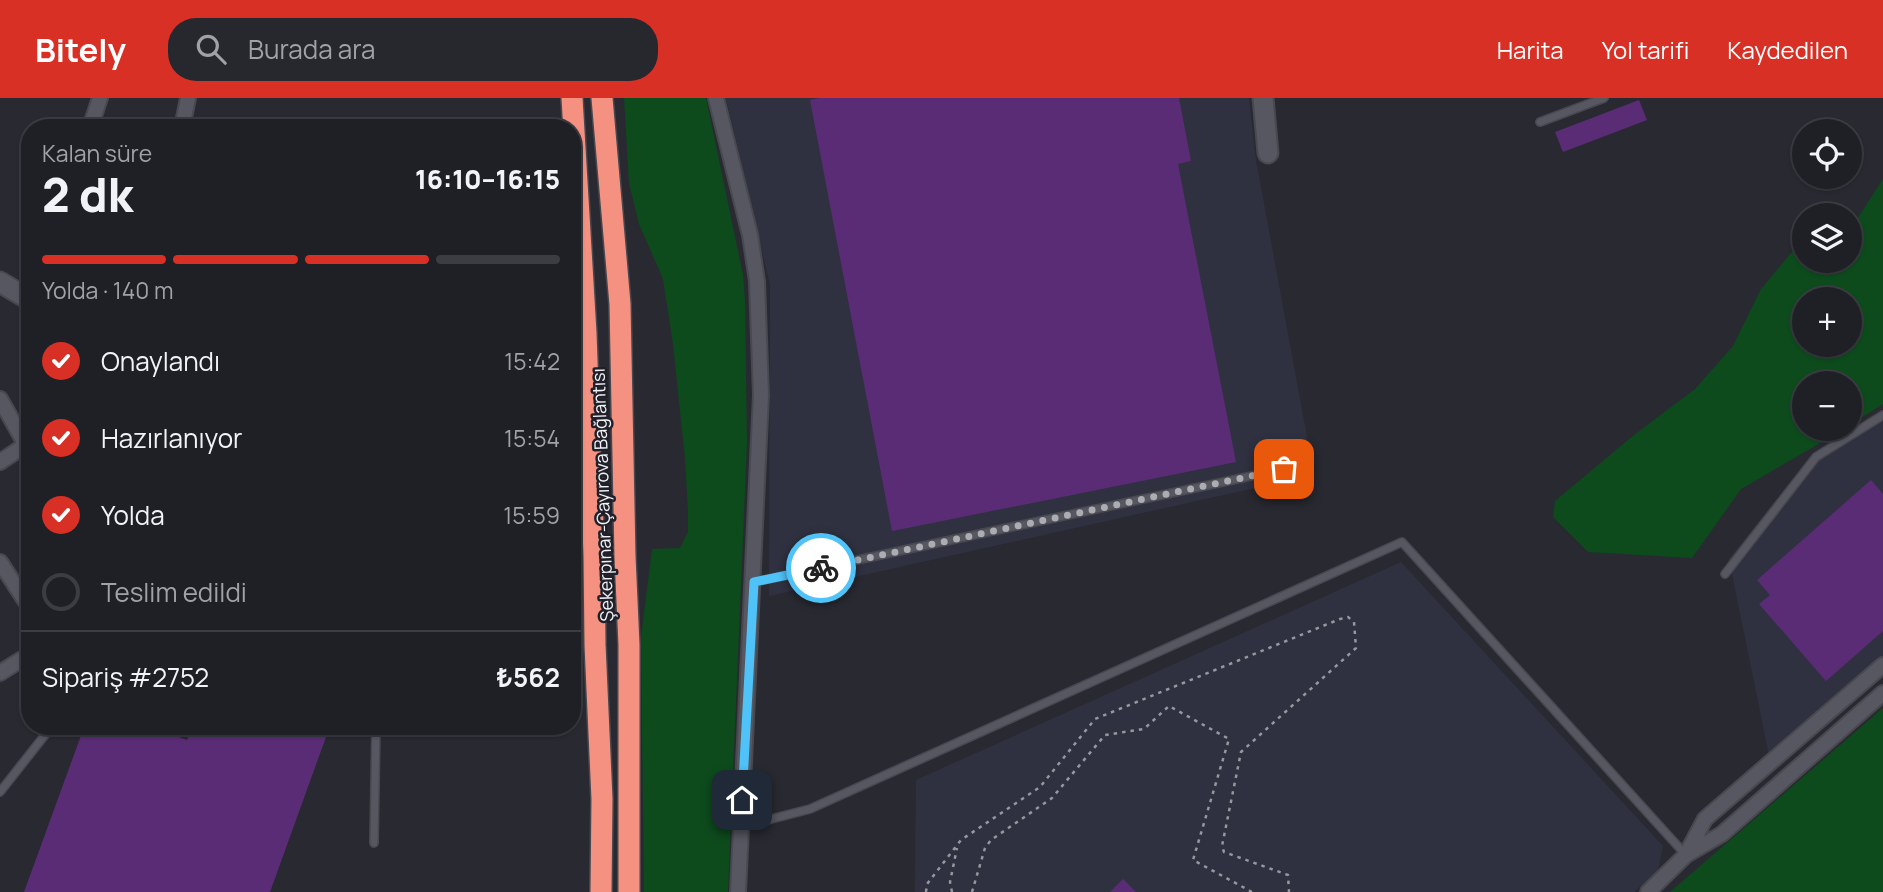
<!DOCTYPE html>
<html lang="tr">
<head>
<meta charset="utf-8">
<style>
	body { margin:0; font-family:Manrope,sans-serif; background:#27272e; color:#f1f3f6; height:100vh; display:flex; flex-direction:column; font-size:26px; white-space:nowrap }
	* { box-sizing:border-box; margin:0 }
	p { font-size:23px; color:#a1a2a7 }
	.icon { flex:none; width:38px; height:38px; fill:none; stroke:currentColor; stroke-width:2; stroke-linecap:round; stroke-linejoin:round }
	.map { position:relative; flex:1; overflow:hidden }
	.panel { position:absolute; left:21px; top:21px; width:560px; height:616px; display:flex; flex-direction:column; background:#1f1f26; border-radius:28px; box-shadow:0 2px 5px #0004,0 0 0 2px #3c3d43 }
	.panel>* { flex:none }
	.fabs { position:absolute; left:1792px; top:21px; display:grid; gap:14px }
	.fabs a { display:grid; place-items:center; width:70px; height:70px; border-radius:50%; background:#1f1f26; box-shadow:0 2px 5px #0004,0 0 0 2px #3c3d43; font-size:35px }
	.pin { position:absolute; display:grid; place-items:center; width:60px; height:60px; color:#fff; margin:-30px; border-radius:14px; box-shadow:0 4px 10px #0006 }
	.courier { position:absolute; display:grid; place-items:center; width:70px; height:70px; margin:-35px; border:5px solid #4fc3f7; border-radius:50%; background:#fff; color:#222; box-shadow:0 2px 9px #0007 }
	.headline em { font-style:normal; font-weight:800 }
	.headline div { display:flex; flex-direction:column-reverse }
	.headline { display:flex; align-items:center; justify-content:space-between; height:119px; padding:0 21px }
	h1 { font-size:46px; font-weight:800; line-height:52px }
	.bar { display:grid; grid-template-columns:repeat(4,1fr); gap:10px 7px; align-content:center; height:84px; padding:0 21px }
	.bar i { height:9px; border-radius:5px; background:#3c3d43 }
	.bar .on { background:#d93025 }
	.bar p { grid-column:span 4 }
	.line { display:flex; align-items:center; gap:18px; padding:0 21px; border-top:2px solid #3c3d43 }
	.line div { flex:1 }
	ol { padding:0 21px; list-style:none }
	li { display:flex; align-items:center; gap:21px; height:77px }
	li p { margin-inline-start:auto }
	li .icon { padding:7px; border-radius:50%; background:#d93025; color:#fff; stroke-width:4 }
	li:last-child { color:#a1a2a7 }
	li i { width:38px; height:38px; border:4px solid #3c3d43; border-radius:50% }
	header { display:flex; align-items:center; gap:42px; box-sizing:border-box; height:98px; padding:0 35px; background:#d93025; color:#fff }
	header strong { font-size:33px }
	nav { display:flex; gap:38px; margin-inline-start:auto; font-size:24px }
	.search { width:490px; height:63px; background:#27272e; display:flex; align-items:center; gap:18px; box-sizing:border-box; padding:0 24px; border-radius:28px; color:#a1a2a7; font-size:26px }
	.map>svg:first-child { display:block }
	.built { fill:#303140 }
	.green { fill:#0d4b1d; fill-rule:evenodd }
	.building { fill:#5b2c76 }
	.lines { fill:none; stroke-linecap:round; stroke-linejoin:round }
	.lane-casing { stroke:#48484f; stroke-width:10 }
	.street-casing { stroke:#48484f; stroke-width:18 }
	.secondary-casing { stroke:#48484f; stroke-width:23 }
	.highway-casing { stroke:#48484f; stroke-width:24 }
	.path { stroke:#97979f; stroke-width:2.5; stroke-dasharray:3.5 5; stroke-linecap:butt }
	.lane { stroke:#565761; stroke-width:7 }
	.street { stroke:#565761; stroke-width:14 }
	.secondary { stroke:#565761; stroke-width:19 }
	.highway { stroke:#f59180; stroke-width:21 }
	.done { stroke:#acacb3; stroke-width:7; stroke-dasharray:0 12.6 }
	.route { stroke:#4fc3f7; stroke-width:9 }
	.labels { text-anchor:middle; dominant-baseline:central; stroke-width:5; stroke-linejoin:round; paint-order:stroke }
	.street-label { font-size:18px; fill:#f2f2f8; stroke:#1f2028 }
</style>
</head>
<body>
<header>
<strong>Bitely</strong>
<div class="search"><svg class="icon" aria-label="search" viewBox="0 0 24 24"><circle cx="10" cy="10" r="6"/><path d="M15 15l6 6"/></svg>Burada ara</div>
<nav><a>Harita</a><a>Yol tarifi</a><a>Kaydedilen</a></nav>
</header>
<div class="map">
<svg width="1883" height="794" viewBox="0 0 1883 794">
	<rect width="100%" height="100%" fill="#292932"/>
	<path class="built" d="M726 0H1249L1256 62 1314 377 769 498 770 187Z
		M1883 317V559L1769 657 1729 461 1804 367 1837 340Z
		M1401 464 1663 748 1658 773 1634 794H915L916 682Z"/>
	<path class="green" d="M624 0H706L743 177 745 203 747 345 728 794H644L641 540 652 451 680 450 688 434V414L685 360 673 246 663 181 639 126 629 85Z
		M1883 81V306L1850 327V285H1804V331H1844L1741 391 1692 460 1588 454 1553 419 1555 403 1634 337 1695 291 1733 248 1761 191 1792 154 1804 156V163H1850V128L1859 118ZM1850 201V247H1804V201Z
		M1883 610V794H1670Z"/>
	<path class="building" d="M819 0H1179L1191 63 1178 66 1236 364 892 433 810 2Z
		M1639 2 1647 22 1563 54 1555 34Z
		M1871 382 1883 396V533L1826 583 1759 506 1770 497 1757 482Z
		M99 628H149L187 642 192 628H330L270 794H24L83 632 96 636Z
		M1123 781 1136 794H1110Z"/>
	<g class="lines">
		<g class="lane-casing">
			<path id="lane" d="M1540 24 1604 0
				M1725 476 1816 359 1883 317
				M754 484 1284 371
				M0 694 52 628
				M740 729 810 711 1402 444 1685 756
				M374 745 376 628"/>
		</g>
		<g class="street-casing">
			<path id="street" d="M716 0 750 137 757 183 761 297 738 794
				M90 30 100 0
				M182 30 188 0
				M0 301 26 347
				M0 364 30 344
				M0 464 30 510
				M0 575 30 556
				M1687 755 1705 721 1883 567
				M1648 794 1686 757 1722 736 1883 595"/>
		</g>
		<g class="secondary-casing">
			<path id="secondary" d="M1263 0 1268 55
				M0 184 30 202"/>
		</g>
		<g class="highway-casing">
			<path id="highway" d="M572 0 586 235 594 458 595 547 602 701 601 794
				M602 0 620 206 625 459 629 547V794"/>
		</g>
		<path class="path" d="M926 794 927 786 961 742 1040 689 1095 621 1340 521 1348 519 1354 524 1356 550 1241 654 1222 748 1224 754 1288 777 1289 794
			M952 794 950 784 957 750
			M972 794 985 750 991 742 1052 700 1105 637 1144 631 1169 608 1229 641 1193 762 1252 794"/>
		<use href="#lane" class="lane"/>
		<use href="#street" class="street"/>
		<use href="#secondary" class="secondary"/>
		<use href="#highway" class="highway"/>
	</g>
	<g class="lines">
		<path class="done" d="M821 470 1284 371"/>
		<path class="route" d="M742 702 754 484 821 470"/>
	</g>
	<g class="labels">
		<g class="street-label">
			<text transform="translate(602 397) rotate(-92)">Şekerpınar-Çayırova Bağlantısı</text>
		</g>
	</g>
</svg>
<div class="fabs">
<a><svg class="icon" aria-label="locate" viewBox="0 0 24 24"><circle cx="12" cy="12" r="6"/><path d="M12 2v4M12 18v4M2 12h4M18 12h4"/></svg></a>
<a><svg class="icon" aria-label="layers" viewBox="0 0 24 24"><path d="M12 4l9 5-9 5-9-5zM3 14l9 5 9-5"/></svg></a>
<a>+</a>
<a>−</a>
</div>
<div class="pin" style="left:1284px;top:371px;background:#ea580c"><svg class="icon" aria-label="bag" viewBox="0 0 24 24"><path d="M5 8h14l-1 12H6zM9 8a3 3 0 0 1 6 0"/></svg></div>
<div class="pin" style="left:742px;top:702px;background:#1f2937"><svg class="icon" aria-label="home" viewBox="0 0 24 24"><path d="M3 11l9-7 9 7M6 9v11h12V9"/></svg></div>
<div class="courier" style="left:821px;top:470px"><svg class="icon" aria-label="bike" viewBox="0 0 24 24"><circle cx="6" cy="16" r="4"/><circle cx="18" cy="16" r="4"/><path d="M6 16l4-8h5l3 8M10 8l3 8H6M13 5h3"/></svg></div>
<section class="panel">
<div class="headline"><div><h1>2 dk</h1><p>Kalan süre</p></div><em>16:10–16:15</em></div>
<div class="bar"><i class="on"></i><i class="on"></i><i class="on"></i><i></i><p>Yolda · 140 m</p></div>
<ol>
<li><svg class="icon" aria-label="check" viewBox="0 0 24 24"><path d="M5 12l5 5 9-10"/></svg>Onaylandı<p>15:42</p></li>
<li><svg class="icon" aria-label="check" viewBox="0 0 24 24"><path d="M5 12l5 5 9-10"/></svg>Hazırlanıyor<p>15:54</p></li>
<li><svg class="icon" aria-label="check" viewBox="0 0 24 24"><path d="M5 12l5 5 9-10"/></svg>Yolda<p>15:59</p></li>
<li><i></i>Teslim edildi</li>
</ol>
<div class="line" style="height:91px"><div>Sipariş #2752</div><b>₺562</b></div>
</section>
</div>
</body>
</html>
